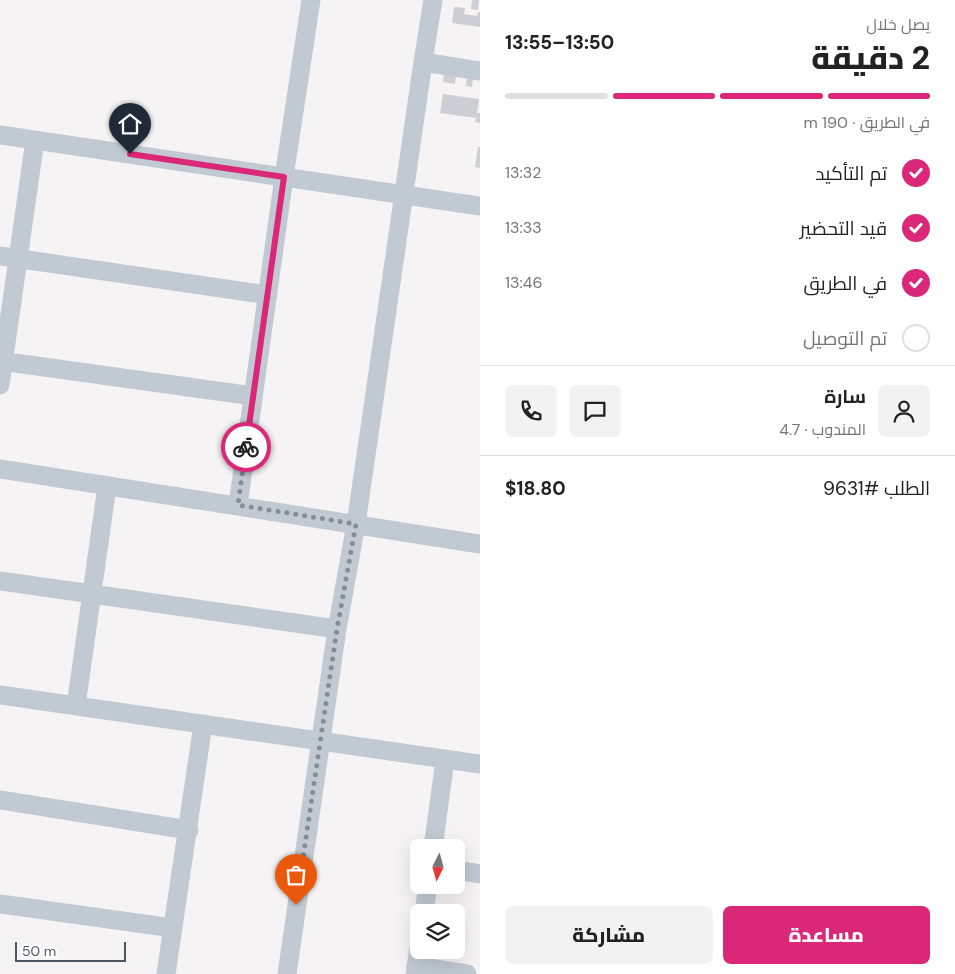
<!DOCTYPE html>
<html lang="ar">
<head>
<meta charset="utf-8">
<style>
	body { margin:0; font-family:"DM Sans",Cairo,sans-serif; background:#f2f2f2; color:#222; direction:rtl; height:100vh; display:flex; flex-direction:column; font-size:19px; white-space:nowrap }
	* { box-sizing:border-box; margin:0 }
	p { font-size:16px; color:#767676 }
	.icon { flex:none; width:28px; height:28px; fill:none; stroke:currentColor; stroke-width:2; stroke-linecap:round; stroke-linejoin:round }
	.map { position:relative; flex:1; overflow:hidden; direction:ltr }
	.details { display:flex; flex-direction:column; background:#fff; width:475px }
	.details>* { flex:none }
	.needle { width:32px; rotate:186deg }
	.tools { position:absolute; left:410px; top:839px; display:grid; gap:10px }
	.tools a { display:grid; place-items:center; width:55px; height:55px; border-radius:8px; background:#fff; box-shadow:0 5px 20px #0002; font-size:25px }
	.scale { position:absolute; left:15px; bottom:12px; width:111px; box-sizing:border-box; padding-left:5px; border:2px solid #4a5661; border-top:0; font-size:14px; line-height:18px; white-space:nowrap; color:#4a5661; -webkit-text-stroke:4px #fff; paint-order:stroke }
	.pin { position:absolute; display:grid; place-items:center; width:42px; height:42px; color:#fff; margin:-51px -21px; border-radius:50% 50% 50% 0; rotate:-45deg; box-shadow:0 0 5px #0007 }
	.pin .icon { rotate:45deg }
	.courier { position:absolute; display:grid; place-items:center; width:50px; height:50px; margin:-25px; border:4px solid #db2777; border-radius:50%; background:#fff; color:#222; box-shadow:0 1px 6px #0007 }
	.headline em { font-style:normal; font-weight:800 }
	.headline div { display:flex; flex-direction:column-reverse }
	.headline { display:flex; align-items:center; justify-content:space-between; height:85px; padding:0 25px }
	h1 { font-size:32px; font-weight:800; line-height:38px }
	.bar { display:grid; grid-template-columns:repeat(4,1fr); gap:8px 5px; align-content:center; height:60px; padding:0 25px }
	.bar i { height:6px; border-radius:4px; background:#e0e0e0 }
	.bar .current { background:#db2777 }
	.bar p { grid-column:span 4 }
	.line { display:flex; align-items:center; gap:12px; padding:0 25px; border-top:1px solid #e0e0e0 }
	.line div { flex:1 }
	.round { display:grid; place-items:center; flex:none; width:52px; height:52px; border-radius:8px; background:#f2f2f2 }
	ol { padding:0 25px; list-style:none }
	li { display:flex; align-items:center; gap:15px; height:55px }
	li p { margin-inline-start:auto }
	li .icon { padding:5px; border-radius:50%; background:#db2777; color:#fff; stroke-width:4 }
	li:last-child { color:#767676 }
	li i { width:28px; height:28px; border:2px solid #e0e0e0; border-radius:50% }
	.cta { display:flex; gap:10px; margin-top:auto; padding:10px 25px }
	.cta a { flex:1; height:58px; border-radius:8px; background:#db2777; color:#fff; font-size:20px; font-weight:800; line-height:58px; text-align:center }
	.cta a+a { background:#f2f2f2; color:#222 }
	main { display:flex; flex:1; min-height:0 }
	.map>svg:first-child { display:block }
	.building { fill:#cdcfd5 }
	.lines { fill:none; stroke-linecap:round; stroke-linejoin:round }
	.minor { stroke:#c1cad2; stroke-width:19 }
	.done { stroke:#868d94; stroke-width:5; stroke-dasharray:0 9 }
	.route { stroke:#db2777; stroke-width:6 }
</style>
</head>
<body>
<main>
<section class="details">
<div class="headline"><div><h1>2 دقيقة</h1><p>يصل خلال</p></div><em>13:50–13:55</em></div>
<div class="bar"><i class="current"></i><i class="current"></i><i class="current"></i><i></i><p>في الطريق · 190 m</p></div>
<ol>
<li><svg class="icon" aria-label="check" viewBox="0 0 24 24"><path d="M5 12l5 5 9-10"/></svg>تم التأكيد<p>13:32</p></li>
<li><svg class="icon" aria-label="check" viewBox="0 0 24 24"><path d="M5 12l5 5 9-10"/></svg>قيد التحضير<p>13:33</p></li>
<li><svg class="icon" aria-label="check" viewBox="0 0 24 24"><path d="M5 12l5 5 9-10"/></svg>في الطريق<p>13:46</p></li>
<li><i></i>تم التوصيل</li>
</ol>
<div class="line" style="height:90px"><a class="round"><svg class="icon" aria-label="person" viewBox="0 0 24 24"><circle cx="12" cy="8" r="4"/><path d="M4 21q1-7 8-7t8 7"/></svg></a><div><b>سارة</b><p>المندوب · 4.7</p></div><a class="round"><svg class="icon" aria-label="chat" viewBox="0 0 24 24"><path d="M4 5h16v11H9l-5 4z"/></svg></a><a class="round"><svg class="icon" aria-label="phone" viewBox="0 0 24 24"><path d="M5 4h4l2 5-3 2q2 4 5 5l2-3 5 2v4C11 20 4 13 5 4z"/></svg></a></div>
<div class="line" style="height:65px"><div>الطلب #9631</div><b>$18.80</b></div>
<div class="cta"><a>مساعدة</a><a>مشاركة</a></div>
</section>
<div class="map">
<svg width="480" height="974" viewBox="0 0 480 974">
	<rect width="100%" height="100%" fill="#f5f3f3"/>
	<path class="building" d="M472 0H479L478 10 471 9Z
		M454 7 465 8 464 14 477 16 478 12H480V27L452 23Z
		M444 74 456 75 455 84 443 82Z
		M467 77 473 78 472 87 466 86Z
		M443 94 479 99 477 113H480V123L475 122 476 118 440 113Z
		M478 147H480V168L475 167Z"/>
	<g class="lines">
		<path class="minor" d="M423 62 480 71
			M0 135 480 206
			M0 256 268 295
			M0 361 253 396
			M0 385 35 140
			M0 469 480 544
			M238 505 284 177 311 0
			M0 581 337 629
			M0 695 480 764
			M76 706 107 486
			M0 800 189 830
			M433 848 445 760
			M456 870 480 874
			M0 904 173 928
			M424 912 428 885
			M416 966 467 974
			M166 974 203 724
			M287 974 337 629 356 524 423 62 433 0
			M415 974 419 948"/>
	</g>
	<g class="lines">
		<path class="done" d="M246 447 238 505 356 524 337 629 296 905"/>
		<path class="route" d="M130 154 284 177 246 447"/>
	</g>
</svg>
<div class="tools">
<a><svg class="needle" viewBox="-14 -14 28 28"><path d="M0-13l5 13h-10z" fill="#e53935"/><path d="M0 13l5-13h-10z" fill="#767676"/></svg></a>
<a><svg class="icon" aria-label="layers" viewBox="0 0 24 24"><path d="M12 4l9 5-9 5-9-5zM3 14l9 5 9-5"/></svg></a>
</div>
<div class="scale">50 m</div>
<div class="pin" style="left:296px;top:905px;background:#ea580c"><svg class="icon" aria-label="bag" viewBox="0 0 24 24"><path d="M5 8h14l-1 12H6zM9 8a3 3 0 0 1 6 0"/></svg></div>
<div class="pin" style="left:130px;top:154px;background:#1f2937"><svg class="icon" aria-label="home" viewBox="0 0 24 24"><path d="M3 11l9-7 9 7M6 9v11h12V9"/></svg></div>
<div class="courier" style="left:246px;top:447px"><svg class="icon" aria-label="bike" viewBox="0 0 24 24"><circle cx="6" cy="16" r="4"/><circle cx="18" cy="16" r="4"/><path d="M6 16l4-8h5l3 8M10 8l3 8H6M13 5h3"/></svg></div>
</div>
</main>
</body>
</html>
